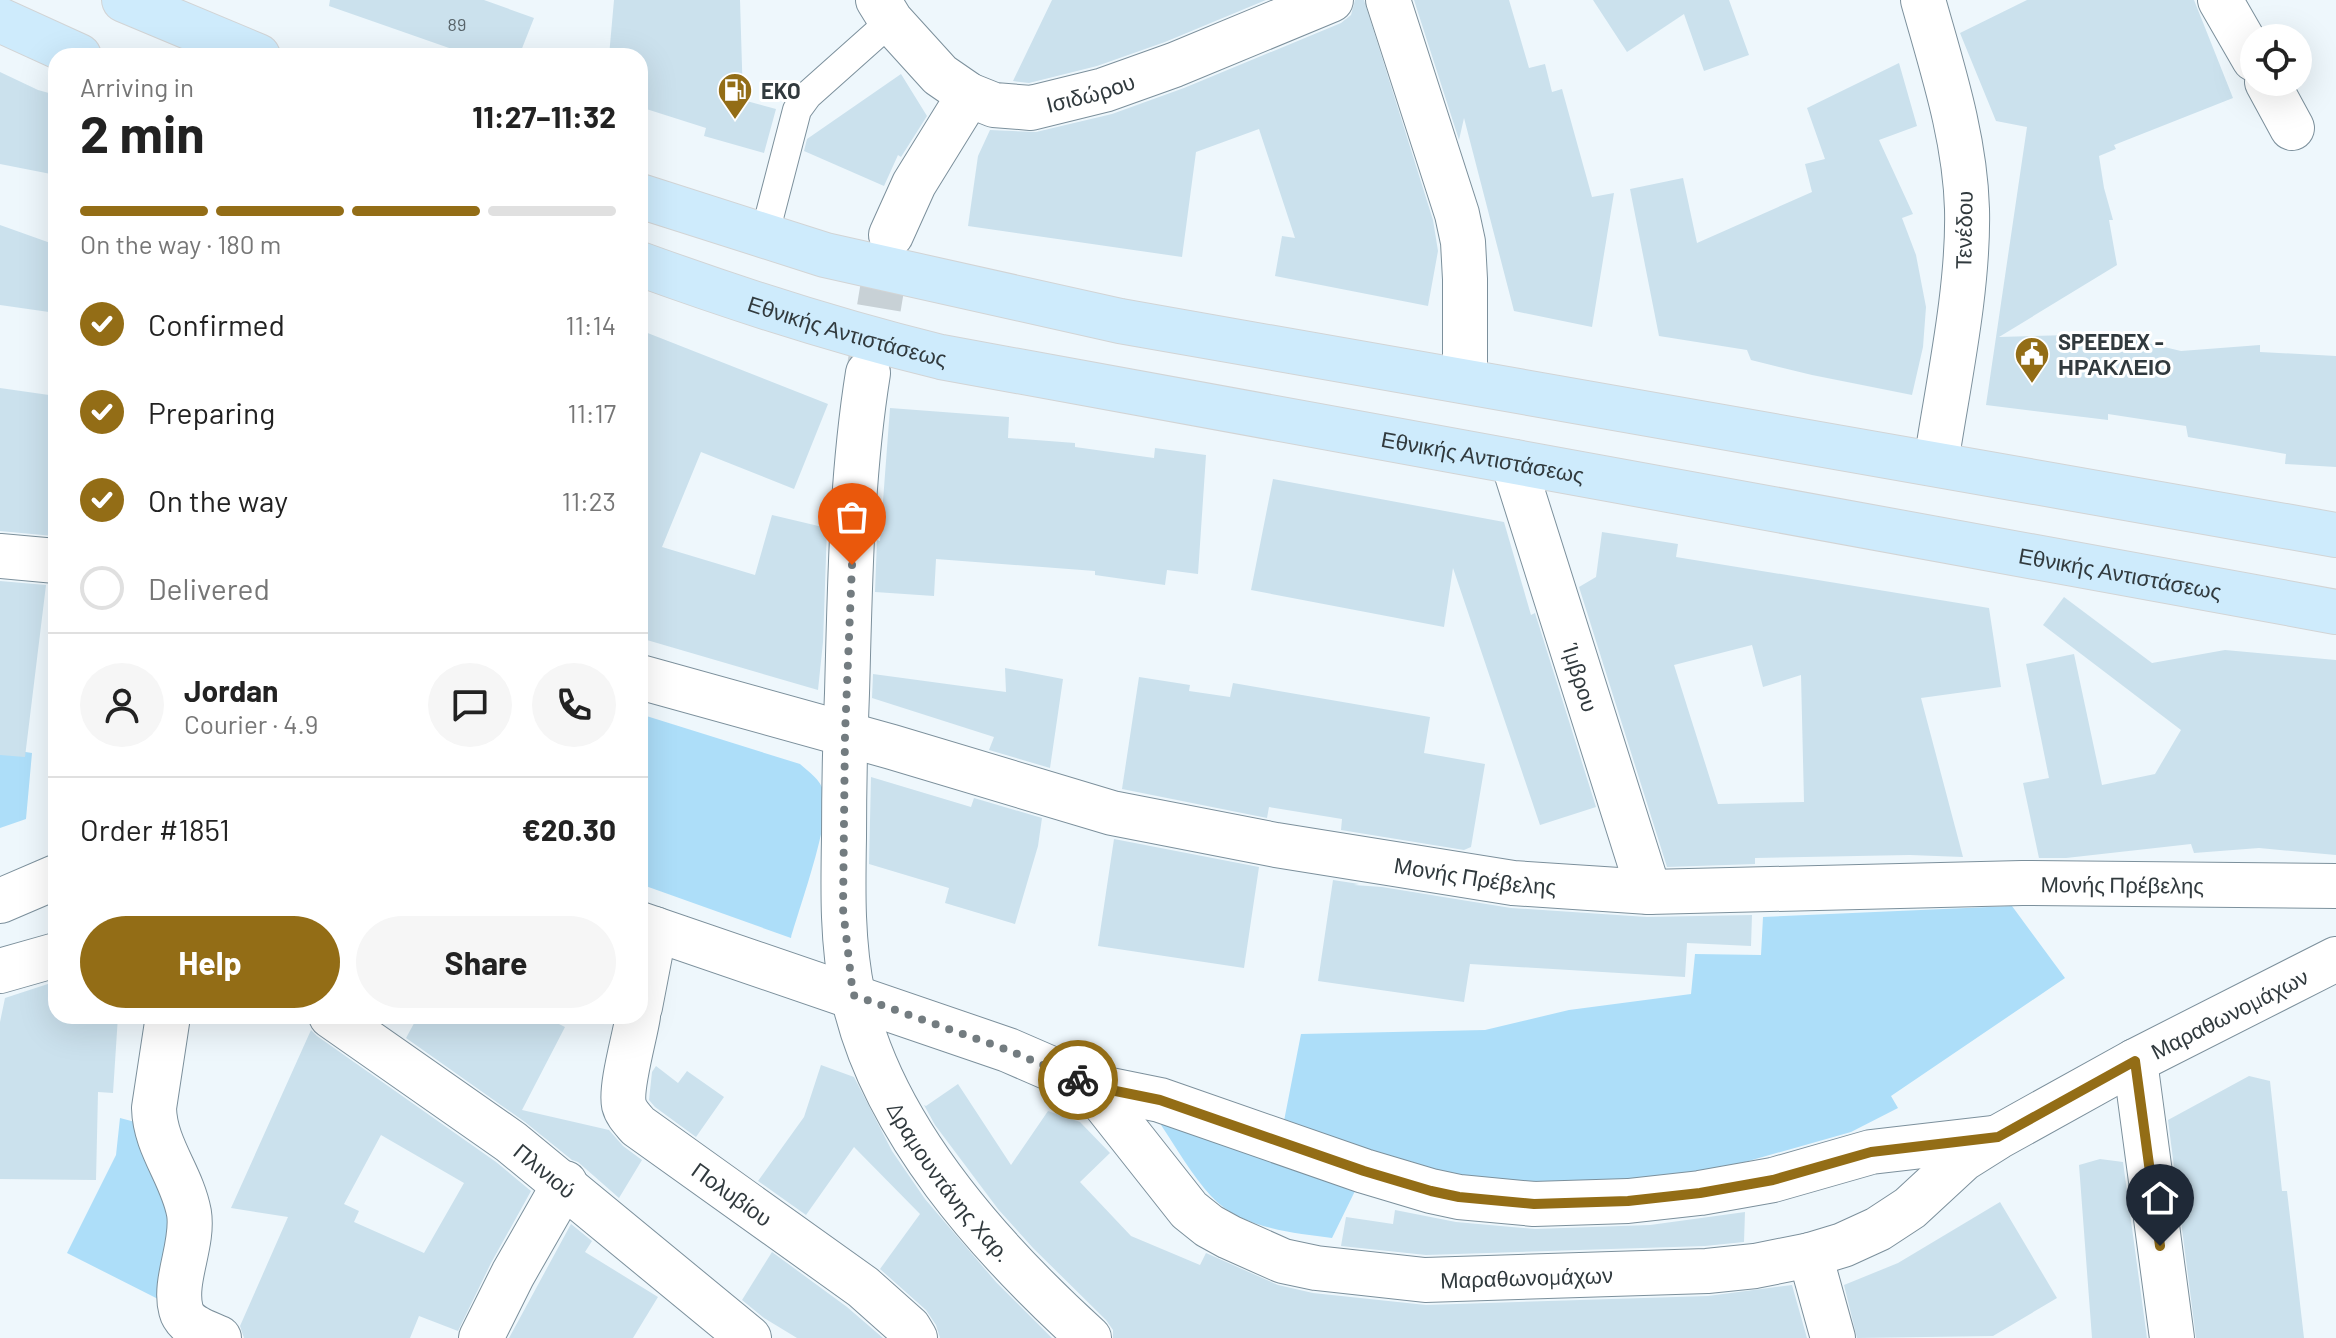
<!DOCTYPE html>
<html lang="en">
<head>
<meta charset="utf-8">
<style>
	body { margin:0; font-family:Barlow,sans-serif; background:#f6f6f6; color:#222; height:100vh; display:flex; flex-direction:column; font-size:30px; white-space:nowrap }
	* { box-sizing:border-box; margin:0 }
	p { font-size:26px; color:#767676 }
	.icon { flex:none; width:44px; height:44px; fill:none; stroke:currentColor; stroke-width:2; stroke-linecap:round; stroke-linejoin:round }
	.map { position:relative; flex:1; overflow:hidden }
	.drawer { position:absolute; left:48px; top:48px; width:600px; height:976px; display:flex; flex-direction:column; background:#fff; border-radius:24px; box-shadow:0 8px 32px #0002 }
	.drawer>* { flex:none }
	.fabs { position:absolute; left:2240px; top:24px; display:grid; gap:16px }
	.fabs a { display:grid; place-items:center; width:72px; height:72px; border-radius:50%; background:#fff; box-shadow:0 8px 32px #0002; font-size:40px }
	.pin { position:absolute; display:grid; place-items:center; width:68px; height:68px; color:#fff; margin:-82px -34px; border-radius:50% 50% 50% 0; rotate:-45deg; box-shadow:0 0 8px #0007 }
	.pin .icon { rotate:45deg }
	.courier { position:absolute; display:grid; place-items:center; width:80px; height:80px; margin:-40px; border:6px solid #936d16; border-radius:50%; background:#fff; color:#222; box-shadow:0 2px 10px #0007 }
	.headline em { font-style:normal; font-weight:700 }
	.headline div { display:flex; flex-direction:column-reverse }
	.headline { display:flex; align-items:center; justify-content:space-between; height:136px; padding:0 32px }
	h1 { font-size:52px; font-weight:700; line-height:60px }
	.bar { display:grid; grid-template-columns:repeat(4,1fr); gap:12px 8px; align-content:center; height:96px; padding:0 32px }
	.bar i { height:10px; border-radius:6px; background:#e0e0e0 }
	.bar .current { background:#936d16 }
	.bar p { grid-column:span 4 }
	.line { display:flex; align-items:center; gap:20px; padding:0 32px; border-top:2px solid #e0e0e0 }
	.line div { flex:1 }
	.round { display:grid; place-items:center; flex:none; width:84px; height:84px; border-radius:42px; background:#f6f6f6 }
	ol { padding:0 32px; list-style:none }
	li { display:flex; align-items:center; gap:24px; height:88px }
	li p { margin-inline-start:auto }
	li .icon { padding:8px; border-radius:50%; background:#936d16; color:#fff; stroke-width:4 }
	li:last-child { color:#767676 }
	li i { width:44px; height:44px; border:4px solid #e0e0e0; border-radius:50% }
	.primary-button { display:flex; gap:16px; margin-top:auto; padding:16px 32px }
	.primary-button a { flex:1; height:92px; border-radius:48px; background:#936d16; color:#fff; font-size:32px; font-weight:700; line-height:92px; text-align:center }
	.primary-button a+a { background:#f6f6f6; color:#222 }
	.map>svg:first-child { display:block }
	.green { fill:#addef9 }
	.building { fill:#cbe1ed; fill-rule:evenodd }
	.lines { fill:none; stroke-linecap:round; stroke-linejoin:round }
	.street-tunnel { stroke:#c8d1d6; stroke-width:44; stroke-dasharray:44 22; stroke-linecap:butt }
	.lane-casing { stroke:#7c909c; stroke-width:30 }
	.street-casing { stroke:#7c909c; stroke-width:46 }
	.primary-casing { stroke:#d2d4d5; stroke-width:46 }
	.lane { stroke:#fff; stroke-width:28 }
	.street { stroke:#fff; stroke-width:44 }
	.primary { stroke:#ceebfc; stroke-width:44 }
	.done { stroke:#737c80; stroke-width:8; stroke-dasharray:0 14.4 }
	.route { stroke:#936d16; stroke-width:10 }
	.labels { text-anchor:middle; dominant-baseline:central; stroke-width:6; stroke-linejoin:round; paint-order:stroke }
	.number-label { font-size:18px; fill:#58646a }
	.poi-label { font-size:22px; font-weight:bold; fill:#313a3e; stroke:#fff; text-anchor:start }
	.street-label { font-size:22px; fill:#313a3e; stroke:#fff }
</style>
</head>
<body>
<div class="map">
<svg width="2336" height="1338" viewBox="0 0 2336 1338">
	<rect width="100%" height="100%" fill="#eef7fc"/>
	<path class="green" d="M640 714 800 764C809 772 820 779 824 792 833 815 799 909 791 938L640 884Z
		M0 748 32 753 26 819 0 828Z
		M2012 906 2065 978 1891 1096 1898 1108 1851 1132 1745 1162 1663 1180 1610 1184 1444 1178 1283 1126 1301 1034 1485 1030 1569 1010 1691 994 1695 954 1761 955 1763 917Z
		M120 1118 139 1123 175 1197 164 1302 67 1253 116 1155Z
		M1166 1120 1331 1178 1355 1191 1332 1238C1292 1233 1240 1228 1211 1196 1192 1175 1177 1149 1161 1125Z"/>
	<path class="building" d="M330 0H484L534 18 519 56H472L329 6Z
		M614 0H740L743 100 776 109 764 153 704 136 706 128 640 107V56H609Z
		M1052 0H1266L1165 42 1097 66 1029 83 1013 81Z
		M1355 0H1364L1433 220 1438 251 1428 306 1275 276 1282 236 1295 238 1259 129 1196 152 1182 257 968 226 978 156 990 130 1036 132 1112 114 1184 88 1341 23 1351 15Z
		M1414 0H1509L1529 68 1545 64 1552 92 1562 89 1592 197 1614 193 1592 327 1514 311 1464 118 1459 140Z
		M1593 0H1729L1749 55 1704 71 1684 14 1627 52Z
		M2027 0H2194L2233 98 2114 145 2116 149 2099 156 2104 188 2113 220H2109L2117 265 1999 337 2143 333V342L2181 351 2260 345V352L2336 356V467L2285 464 2286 454 2188 437 2186 426 2108 414V420L1986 405 2027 127 1996 121 1960 33Z
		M1899 63 1917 126 1879 140 1913 214 1902 218 1916 255 1926 307 1923 347 1912 395 1812 375 1751 360 1747 350 1659 336 1630 189 1683 178 1697 243 1812 192 1805 164 1825 159 1807 108Z
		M0 72 38 90 56 95V175L0 164Z
		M901 74 927 116 901 157 898 155 884 186 804 151 807 139Z
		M0 225 56 245V313L0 305Z
		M640 330 828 404 794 489 701 452 662 547 755 575 772 515 827 528 823 642 818 690 640 638Z
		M0 388 56 396V508L53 536 0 531Z
		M890 408 1009 417 1008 438 1075 443V447L1154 458 1155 448 1206 455 1198 574 1167 570 1165 585 1095 575V571L936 559 934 596 875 592 877 540 880 541Z
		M1273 479 1504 522 1531 615 1535 613 1596 807 1540 825 1453 568 1444 627 1251 590Z
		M1602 532 1678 544 1676 557 1989 608 2001 687 1921 698 1963 857 1910 855 1755 858V864L1667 867 1579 587 1596 577ZM1752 645 1763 687 1801 675 1804 802 1718 804 1674 665Z
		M0 581 46 585 25 757 0 755Z
		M2064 597 2152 663 2225 650 2336 660V855L2259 848 2194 853 2191 844 2066 858H2039L2023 783 2049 778 2026 664 2074 654 2102 785 2155 774 2181 730 2043 625Z
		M1005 668 1063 679 1050 768 989 750 994 737 872 698 873 674 1006 692Z
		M1139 677 1190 685 1189 691 1230 697 1233 683 1430 717 1424 753 1485 764 1471 847 1464 850 1341 830 1342 819 1269 807 1267 818 1122 789Z
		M871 777 971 807 974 798 1042 818 1038 846 1015 924 945 903 949 888 869 864Z
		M1114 839 1259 867 1244 968 1098 946Z
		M1333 880 1359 884 1354 885 1382 887 1511 908 1647 917 1752 915 1751 946 1687 943 1685 977 1470 964 1464 1002 1318 981Z
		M54 982V1016H118L113 1093 98 1092 96 1180 0 1179V1022L5 998Z
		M418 1016H543L565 1027 522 1110 609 1130 623 1146 642 1160 619 1198 578 1162 572 1160 525 1122 406 1038Z
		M311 1030 317 1036 496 1162 531 1191 491 1263 458 1331 419 1316 410 1338H244L240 1326 288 1217 231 1208ZM381 1135 464 1183 424 1253 354 1222 359 1211 344 1204Z
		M821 1065 854 1077 892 1151 925 1199 996 1282 1052 1338H940L936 1325 926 1310 880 1269 920 1214 854 1147 806 1215 758 1181 804 1117Z
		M656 1066 678 1083 687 1071 724 1097 696 1137 655 1107 649 1100 652 1072Z
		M2249 1076 2270 1081 2282 1191H2287L2304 1338H2196L2168 1120Z
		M958 1084 1011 1165 1048 1111 1080 1122 1110 1153 1080 1182 1131 1236 1200 1265 1206 1253 1278 1285 1313 1293 1426 1305 1708 1296 1792 1285 1807 1338H1113V1330L1106 1320 1033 1248 998 1209 935 1125 924 1105 926 1106Z
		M2100 1159 2123 1162 2147 1338H2092L2079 1165Z
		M2000 1202 2057 1298 1993 1336 1857 1338 1844 1285 1898 1263Z
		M1395 1210 1456 1222 1535 1229 1650 1225 1745 1212 1744 1242 1705 1246 1426 1255 1341 1246 1346 1217 1393 1224Z
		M571 1224 592 1241 585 1252 658 1297 633 1338H509Z
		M772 1252 847 1307 883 1338H797L764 1318 742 1300Z"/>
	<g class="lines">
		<path class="street-tunnel" d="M868 373 891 235"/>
		<g class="lane-casing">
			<path id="lane" d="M764 237 797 110 808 95 891 21"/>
		</g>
		<g class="street-casing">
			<g id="street">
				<path id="s1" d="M878 0 891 21 940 75 969 95 994 105 1031 108 1104 90 1174 65 1331 0"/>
				<path d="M1388 0 1457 214 1463 242 1465 279V381"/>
				<path d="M1923 0C1942 68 1965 137 1967 209 1969 288 1948 384 1936 463"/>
				<path d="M2220 0 2254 59"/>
				<path d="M2267 82 2292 128"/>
				<path d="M891 235 914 184 969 95"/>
				<path id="s2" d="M868 373C851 479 850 586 847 693 845 741 844 789 844 838 843 890 842 944 853 995 881 1128 991 1249 1089 1338"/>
				<path id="s3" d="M1513 462 1649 892"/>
				<path d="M0 556 56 561"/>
				<path id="s4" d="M640 677 892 747 1112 813 1276 845 1513 883 1649 892 2022 883 2336 886"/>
				<path d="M0 901 56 877"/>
				<path id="s5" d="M640 924 1008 1050 1091 1086 1189 1210 1209 1226 1229 1237 1283 1261 1316 1268 1425 1280 1707 1271 1755 1266 1810 1255 1843 1245 1878 1229 1910 1208 1963 1159 1998 1137 2135 1061 2336 959"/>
				<path d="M0 971 56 955"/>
				<path d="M640 1007 655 929"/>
				<path d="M168 1016 154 1108C155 1147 182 1175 189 1213 194 1244 173 1281 181 1310 185 1326 206 1332 219 1338"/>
				<path id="s6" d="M331 1016 511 1142 749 1338"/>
				<path id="s7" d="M638 1016C635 1036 620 1087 624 1105 626 1113 632 1119 638 1126L863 1287 909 1328 915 1338"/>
				<path d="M2135 1061 2172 1338"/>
				<path d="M1091 1086 1160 1100 1364 1171 1431 1191 1459 1197 1534 1204 1628 1201 1700 1193 1773 1180 1871 1152 1992 1138"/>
				<path d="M1810 1255 1833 1338"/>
				<path d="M481 1338 513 1274 565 1183"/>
			</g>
		</g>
		<g class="primary-casing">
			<g id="primary">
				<path d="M124 0 258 56"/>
				<path d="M0 20 79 56"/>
				<path d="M640 196 825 255 1120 321 2336 535"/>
				<path id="s8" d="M640 264C739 300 839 332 941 357L2336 612"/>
			</g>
		</g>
		<use href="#lane" class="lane"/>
		<use href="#street" class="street"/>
		<use href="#primary" class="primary"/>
	</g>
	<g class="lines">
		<path class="done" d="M852 565 845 734 843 909 853 995 1008 1050 1078 1080"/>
		<path class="route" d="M1078 1080 1091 1086 1160 1100 1364 1171 1431 1191 1459 1197 1534 1204 1628 1201 1700 1193 1773 1180 1871 1152 1998 1137 2135 1061 2160 1246"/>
	</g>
	<defs>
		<g id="fuel-pin" transform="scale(1.8)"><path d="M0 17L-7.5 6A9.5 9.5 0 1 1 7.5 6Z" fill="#936d16" stroke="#fff"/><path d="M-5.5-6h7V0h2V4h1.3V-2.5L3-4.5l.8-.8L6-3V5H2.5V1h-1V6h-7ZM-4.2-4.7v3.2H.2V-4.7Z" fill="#fff"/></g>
		<g id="civic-pin" transform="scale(1.8)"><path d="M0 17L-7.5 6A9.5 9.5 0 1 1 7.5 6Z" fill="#936d16" stroke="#fff"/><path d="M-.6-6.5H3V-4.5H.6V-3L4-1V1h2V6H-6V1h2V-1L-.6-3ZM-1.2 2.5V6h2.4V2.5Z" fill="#fff"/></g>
	</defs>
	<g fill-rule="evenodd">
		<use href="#fuel-pin" x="735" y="90"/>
		<use href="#civic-pin" x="2032" y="354"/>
	</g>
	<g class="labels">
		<g class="number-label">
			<text x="457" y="24">89</text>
		</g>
		<g class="poi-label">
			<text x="761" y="90">EKO</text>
			<text x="2058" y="341">SPEEDEX -<tspan x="2058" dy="25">ΗΡΑΚΛΕΙΟ</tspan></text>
		</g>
		<g class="street-label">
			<text stroke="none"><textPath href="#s1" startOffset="258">Ισιδώρου</textPath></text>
			<text transform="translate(1963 230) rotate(-89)">Τενέδου</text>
			<text stroke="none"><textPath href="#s8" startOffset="218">Εθνικής Αντιστάσεως</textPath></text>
			<text stroke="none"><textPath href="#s8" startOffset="866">Εθνικής Αντιστάσεως</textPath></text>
			<text stroke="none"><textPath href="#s8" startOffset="1514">Εθνικής Αντιστάσεως</textPath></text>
			<text stroke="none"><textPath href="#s3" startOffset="226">Ίμβρου</textPath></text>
			<text stroke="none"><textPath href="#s4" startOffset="860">Μονής Πρέβελης</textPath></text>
			<text stroke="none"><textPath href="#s4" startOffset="1508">Μονής Πρέβελης</textPath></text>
			<text stroke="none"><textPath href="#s5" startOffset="1762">Μαραθωνομάχων</textPath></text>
			<text stroke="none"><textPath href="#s6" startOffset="264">Πλινιού</textPath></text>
			<text stroke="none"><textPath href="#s2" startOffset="836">Δραμουντάνης Χαρ.</textPath></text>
			<text stroke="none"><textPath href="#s7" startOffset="232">Πολυβίου</textPath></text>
			<text stroke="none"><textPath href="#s5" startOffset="990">Μαραθωνομάχων</textPath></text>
		</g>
	</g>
</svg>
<div class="fabs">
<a><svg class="icon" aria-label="locate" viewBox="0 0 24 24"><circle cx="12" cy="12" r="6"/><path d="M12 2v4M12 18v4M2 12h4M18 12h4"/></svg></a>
</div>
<div class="pin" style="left:852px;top:565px;background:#ea580c"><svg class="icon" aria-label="bag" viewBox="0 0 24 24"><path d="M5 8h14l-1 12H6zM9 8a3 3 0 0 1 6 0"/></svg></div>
<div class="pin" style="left:2160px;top:1246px;background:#1f2937"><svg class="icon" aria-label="home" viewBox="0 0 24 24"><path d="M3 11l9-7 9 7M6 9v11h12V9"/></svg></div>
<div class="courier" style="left:1078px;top:1080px"><svg class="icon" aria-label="bike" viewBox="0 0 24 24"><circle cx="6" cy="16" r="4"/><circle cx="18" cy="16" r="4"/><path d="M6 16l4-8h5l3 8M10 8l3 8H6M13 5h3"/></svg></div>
<section class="drawer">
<div class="headline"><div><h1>2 min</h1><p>Arriving in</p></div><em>11:27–11:32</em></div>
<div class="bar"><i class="current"></i><i class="current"></i><i class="current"></i><i></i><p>On the way · 180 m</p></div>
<ol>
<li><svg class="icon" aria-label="check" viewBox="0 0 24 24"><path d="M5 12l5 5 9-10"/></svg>Confirmed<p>11:14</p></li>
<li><svg class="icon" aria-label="check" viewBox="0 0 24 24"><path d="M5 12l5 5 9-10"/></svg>Preparing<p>11:17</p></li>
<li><svg class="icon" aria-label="check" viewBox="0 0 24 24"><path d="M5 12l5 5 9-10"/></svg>On the way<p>11:23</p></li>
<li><i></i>Delivered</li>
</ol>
<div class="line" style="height:144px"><a class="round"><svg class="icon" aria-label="person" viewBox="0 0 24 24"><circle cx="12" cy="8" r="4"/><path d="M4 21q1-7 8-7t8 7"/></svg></a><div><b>Jordan</b><p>Courier · 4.9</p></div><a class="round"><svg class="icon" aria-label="chat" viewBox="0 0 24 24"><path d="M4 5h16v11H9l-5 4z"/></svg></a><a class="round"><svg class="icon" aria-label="phone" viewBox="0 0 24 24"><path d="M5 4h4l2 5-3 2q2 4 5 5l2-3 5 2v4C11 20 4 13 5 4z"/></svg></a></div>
<div class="line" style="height:104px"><div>Order #1851</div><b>€20.30</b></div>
<div class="primary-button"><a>Help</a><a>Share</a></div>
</section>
</div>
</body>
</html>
